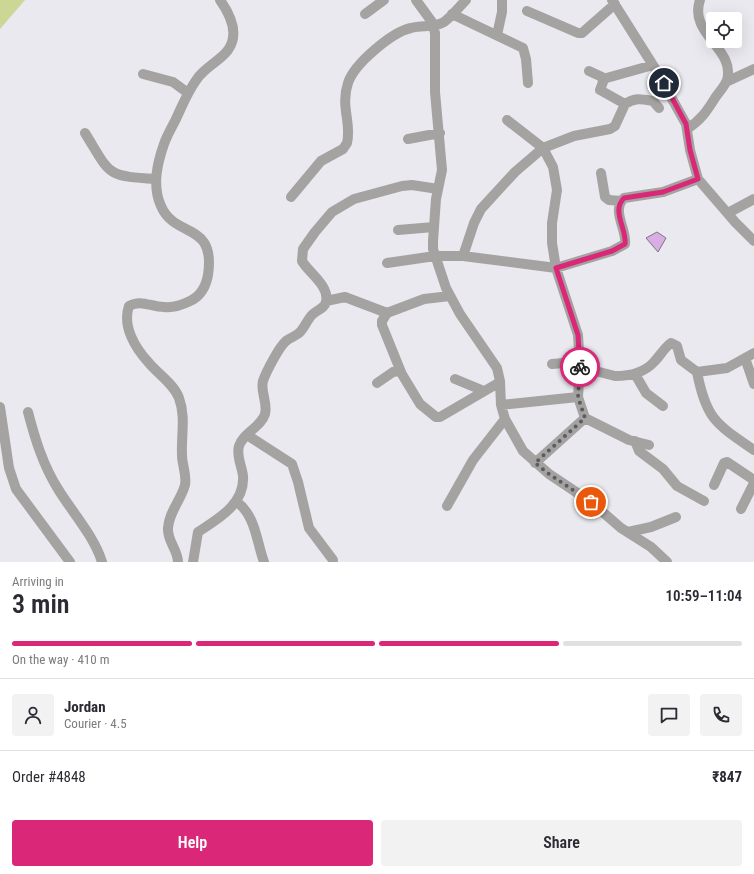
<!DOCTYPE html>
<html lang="en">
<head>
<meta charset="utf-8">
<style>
	body { margin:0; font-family:"Roboto Condensed",sans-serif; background:#f2f2f3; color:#2b2b33; height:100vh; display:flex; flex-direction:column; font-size:15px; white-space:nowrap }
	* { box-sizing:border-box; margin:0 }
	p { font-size:13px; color:#7c7c81 }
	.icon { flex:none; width:22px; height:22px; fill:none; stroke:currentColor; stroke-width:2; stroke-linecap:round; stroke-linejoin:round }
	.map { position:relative; height:562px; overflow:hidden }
	.details { display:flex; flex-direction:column; background:#fff; flex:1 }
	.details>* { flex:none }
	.tools { position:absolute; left:706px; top:12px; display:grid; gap:8px }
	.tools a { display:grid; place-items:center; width:36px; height:36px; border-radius:4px; background:#fff; box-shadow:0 4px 16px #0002; font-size:20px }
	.pin { position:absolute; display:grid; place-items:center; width:34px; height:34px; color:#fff; margin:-17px; border:2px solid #fff; border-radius:50%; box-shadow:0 1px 4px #0007 }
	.courier { position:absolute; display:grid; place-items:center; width:40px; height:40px; margin:-20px; border:3px solid #db2777; border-radius:50%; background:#fff; color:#222; box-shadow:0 1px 5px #0007 }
	.overview em { font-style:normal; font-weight:600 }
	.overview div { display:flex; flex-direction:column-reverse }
	.overview { display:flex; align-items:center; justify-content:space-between; height:68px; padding:0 12px }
	h1 { font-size:26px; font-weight:600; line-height:30px }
	.bar { display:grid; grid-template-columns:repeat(4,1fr); gap:6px 4px; align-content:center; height:48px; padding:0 12px }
	.bar i { height:5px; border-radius:3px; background:#e1e1e2 }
	.bar .active { background:#db2777 }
	.bar p { grid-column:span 4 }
	.line { display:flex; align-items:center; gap:10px; padding:0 12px; border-top:1px solid #e1e1e2 }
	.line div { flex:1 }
	.round { display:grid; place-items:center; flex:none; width:42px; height:42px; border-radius:4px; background:#f2f2f3 }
	.cta { display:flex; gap:8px; margin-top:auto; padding:8px 12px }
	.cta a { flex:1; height:46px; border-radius:4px; background:#db2777; color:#fff; font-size:16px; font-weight:600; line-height:46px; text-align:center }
	.cta a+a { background:#f2f2f3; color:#2b2b33 }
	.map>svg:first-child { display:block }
	.green { fill:#ccd695 }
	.building { fill:#daaee5; stroke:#7b777c }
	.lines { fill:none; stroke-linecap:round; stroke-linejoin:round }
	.minor { stroke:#a5a3a1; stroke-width:10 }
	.done { stroke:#5c5c5f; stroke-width:4; stroke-dasharray:0 7.2 }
	.route { stroke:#db2777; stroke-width:5 }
</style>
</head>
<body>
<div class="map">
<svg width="754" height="562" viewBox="0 0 754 562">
	<rect width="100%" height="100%" fill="#e9e9ef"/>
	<path class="green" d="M0 0H25L0 29Z"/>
	<path class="building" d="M657 232 666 238 658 252 646 238Z"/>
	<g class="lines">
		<path class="minor" d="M416 0 432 22 435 33V92L442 170 436 199 433 241V249L446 288 460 314 497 368 500 381 501 405 505 419 523 451 549 474 591 502 621 528 651 547 667 562
			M612 0 656 70 686 124 690 150 698 179 735 222 754 241
			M527 11 578 33H582L615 4
			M365 14 384 0
			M452 14 523 48 526 59 528 83
			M497 35 502 12V0
			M143 74 173 82 188 93
			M603 79 653 65
			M726 82 754 69
			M625 104C635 97 642 99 653 101L659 108
			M507 120 543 148 553 167 557 190 552 223V243L556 268 578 335 580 366 578 397 585 418 629 440 649 445
			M687 129C701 120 707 111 715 98 719 92 725 86 727 80 736 49 688 34 700 0
			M85 133C111 175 105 176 156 179
			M408 139 440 133
			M601 173 605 197 609 200 621 201
			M291 197 321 161 343 149 347 143C352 123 340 107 348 83 354 64 392 32 411 28 423 25 434 28 444 22 452 16 459 7 466 0
			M728 213 754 199
			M398 230 434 227
			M463 256 474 223 481 209 515 172 543 148 574 136 610 129 615 126 625 104 600 90 603 82 602 77 589 71
			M387 263 435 256H463L556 268 612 251 625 244C627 229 611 211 624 198L663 192 698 179
			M326 301 345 297 387 313 424 299 450 296
			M387 313 382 321V325L401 372
			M745 358 754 384
			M552 364 564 363 615 376C630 376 644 373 654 362 660 356 664 348 671 343L677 346 681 360 697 372 727 368 754 353
			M697 372C706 419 716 424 754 450
			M635 374 646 393 663 406
			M455 379 484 391
			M377 383 393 372 400 371 420 404 436 417H440L500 382
			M501 405 578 397
			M0 407 9 468 16 489 70 562
			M28 412C35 439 43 465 58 489 72 512 94 536 102 562
			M247 435 292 464 298 482 309 528 333 560
			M635 441 639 451 663 469 677 486 704 501
			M535 463 585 418
			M714 485 724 463 727 462 754 480
			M236 501C256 516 256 540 264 562
			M447 506 473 460 505 419
			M741 509 754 483
			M628 532 651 527 676 517
			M178 562C178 550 167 541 168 528 169 512 181 500 185 485 187 475 182 465 182 455 181 435 186 417 179 398 174 384 158 374 149 363 135 348 122 326 129 306 141 299 151 307 164 307 173 308 182 305 190 301 201 296 206 286 208 275 216 221 175 239 161 206 152 186 157 164 164 144 167 135 172 127 176 119 182 106 188 91 197 79 205 67 220 61 228 50 240 33 230 14 220 0
			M193 562 198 532C218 519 245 504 243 476 242 466 236 456 239 446 243 433 261 427 265 414 268 403 260 391 263 381 266 372 279 347 286 341 291 337 297 336 301 331 305 326 307 321 311 316 315 311 325 308 326 302 330 286 308 272 302 261L303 249 315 232 332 212 354 199 402 186 412 185 438 189"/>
	</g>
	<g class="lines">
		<path class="done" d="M580 367 578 397 585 418 535 463 549 474 591 502"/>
		<path class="route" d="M580 367 578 335 556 268 612 251 625 244C627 229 611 211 624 198L663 192 698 179 690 150 686 124 664 83"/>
	</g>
</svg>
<div class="tools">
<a><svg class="icon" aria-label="locate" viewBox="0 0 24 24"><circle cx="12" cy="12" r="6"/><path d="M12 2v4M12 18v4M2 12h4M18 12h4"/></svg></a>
</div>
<div class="pin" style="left:591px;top:502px;background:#ea580c"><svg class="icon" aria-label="bag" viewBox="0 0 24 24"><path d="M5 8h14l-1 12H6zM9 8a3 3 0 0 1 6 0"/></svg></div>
<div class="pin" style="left:664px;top:83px;background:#1f2937"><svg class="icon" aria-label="home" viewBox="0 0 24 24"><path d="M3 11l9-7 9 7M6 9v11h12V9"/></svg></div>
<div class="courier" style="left:580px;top:367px"><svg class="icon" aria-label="bike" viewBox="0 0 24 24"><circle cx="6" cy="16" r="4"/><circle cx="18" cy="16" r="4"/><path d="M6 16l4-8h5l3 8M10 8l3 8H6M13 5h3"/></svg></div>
</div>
<section class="details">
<div class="overview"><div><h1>3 min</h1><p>Arriving in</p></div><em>10:59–11:04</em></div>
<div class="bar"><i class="active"></i><i class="active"></i><i class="active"></i><i></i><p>On the way · 410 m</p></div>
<div class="line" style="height:72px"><a class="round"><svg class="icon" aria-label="person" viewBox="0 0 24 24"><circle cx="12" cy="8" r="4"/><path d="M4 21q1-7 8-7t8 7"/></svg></a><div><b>Jordan</b><p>Courier · 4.5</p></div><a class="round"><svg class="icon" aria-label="chat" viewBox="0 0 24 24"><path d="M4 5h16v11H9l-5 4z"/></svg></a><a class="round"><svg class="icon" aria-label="phone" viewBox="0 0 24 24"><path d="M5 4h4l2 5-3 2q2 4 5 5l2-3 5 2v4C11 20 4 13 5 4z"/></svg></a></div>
<div class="line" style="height:52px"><div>Order #4848</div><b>₹847</b></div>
<div class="cta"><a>Help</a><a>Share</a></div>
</section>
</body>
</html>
